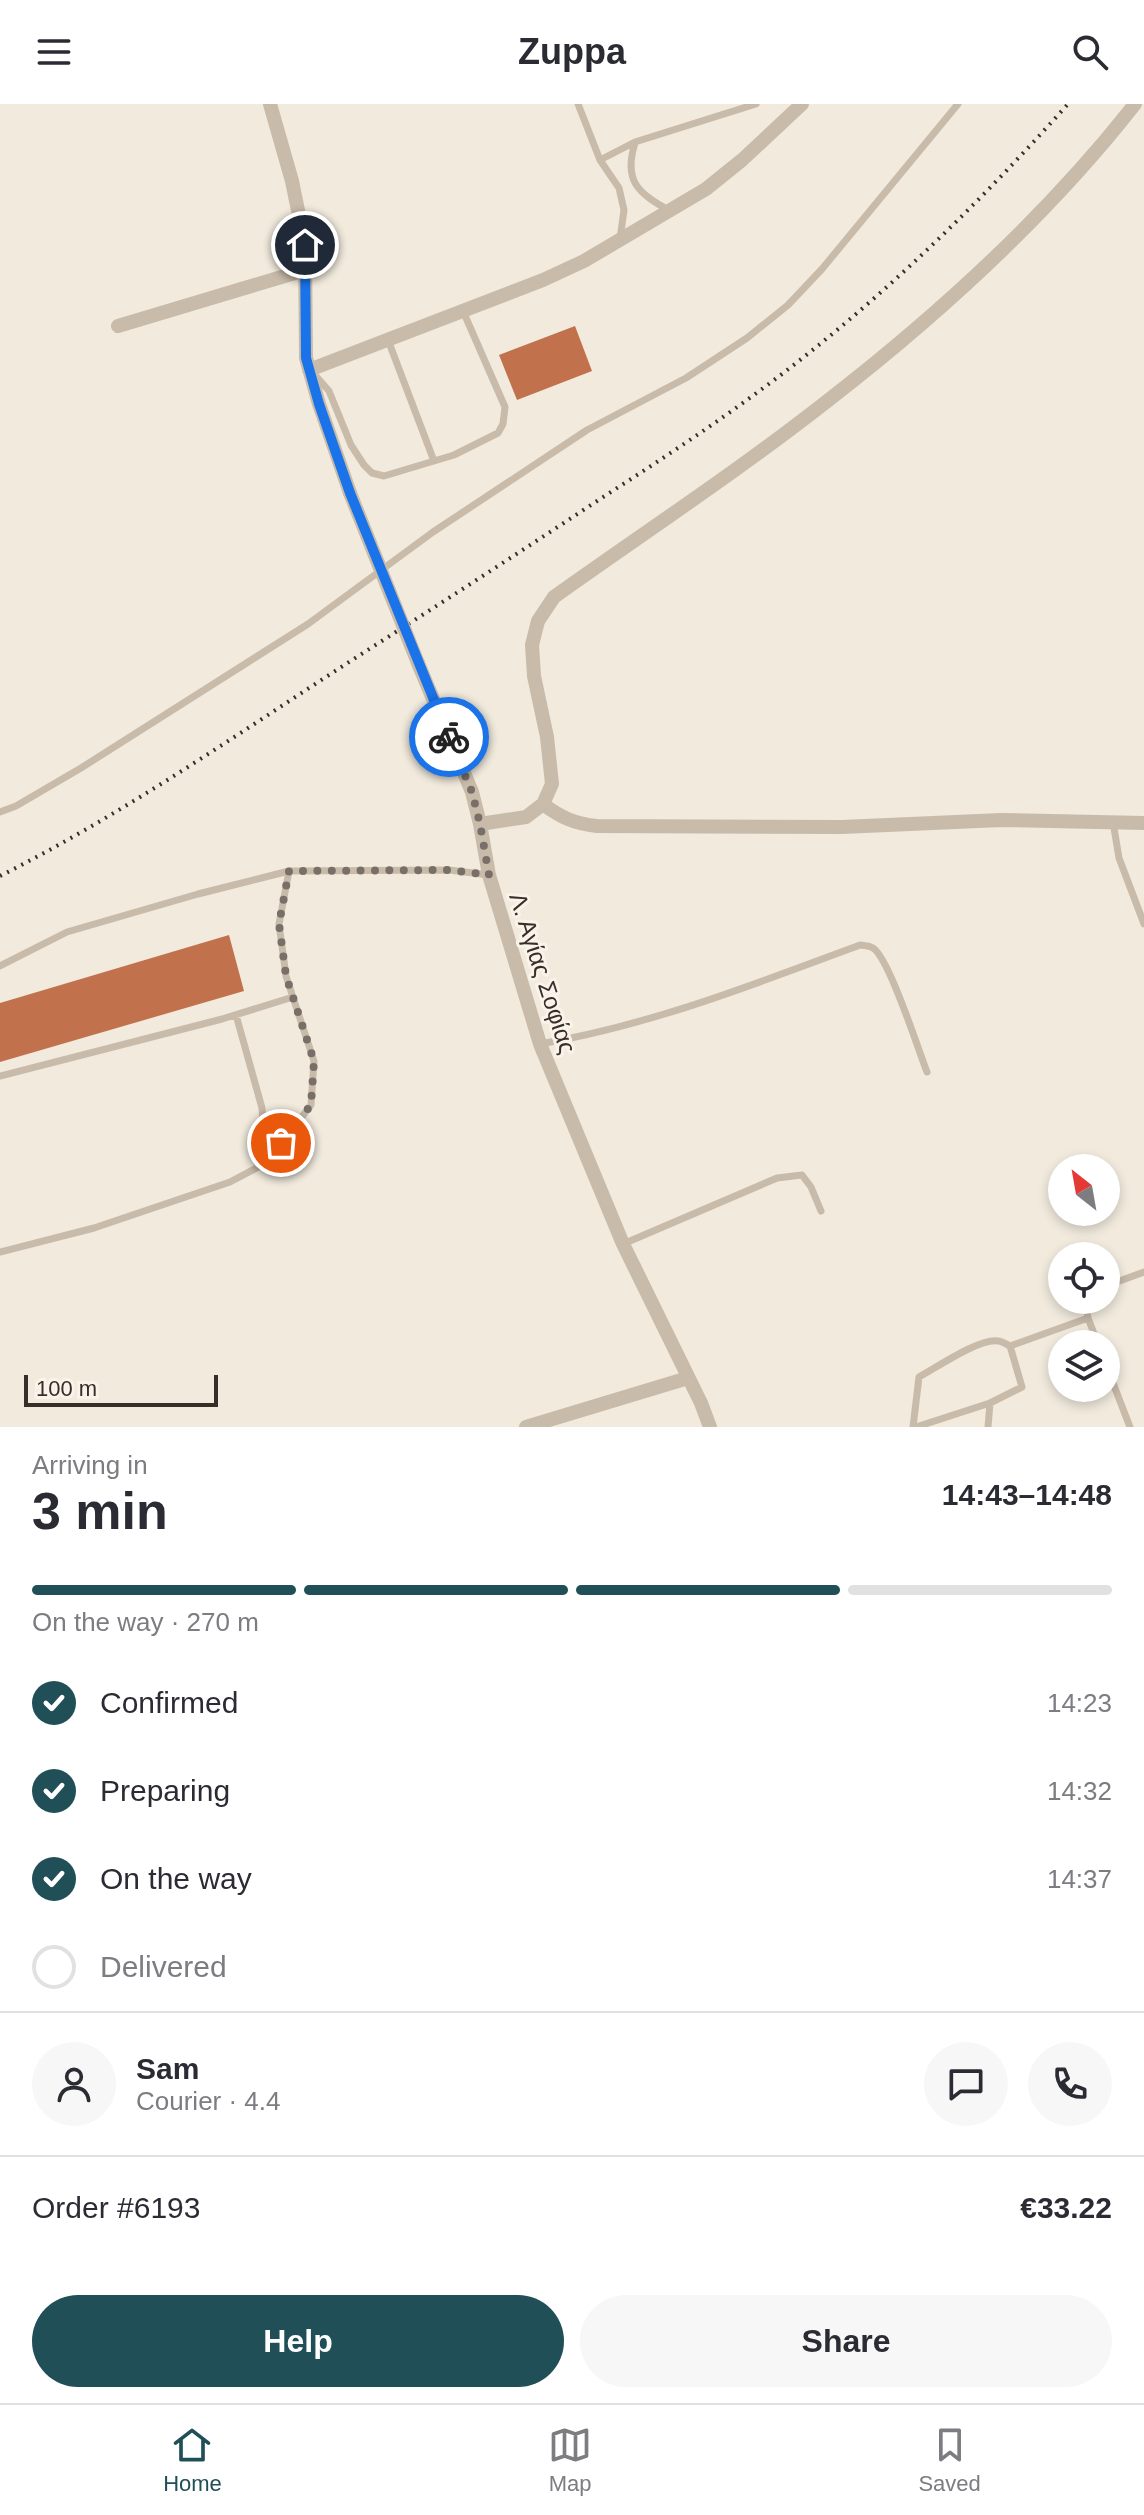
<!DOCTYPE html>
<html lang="en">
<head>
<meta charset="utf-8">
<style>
	body { margin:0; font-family:Arial,sans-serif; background:#f7f7f7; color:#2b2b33; height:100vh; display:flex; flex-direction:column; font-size:30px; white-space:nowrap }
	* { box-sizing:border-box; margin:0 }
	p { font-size:26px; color:#7c7c81 }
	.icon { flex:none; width:44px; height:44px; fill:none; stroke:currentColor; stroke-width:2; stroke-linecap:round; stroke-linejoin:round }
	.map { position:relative; height:1323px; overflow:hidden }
	.sheet { display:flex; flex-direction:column; background:#fff; flex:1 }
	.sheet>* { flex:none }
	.needle { width:52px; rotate:329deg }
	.buttons { position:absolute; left:1048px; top:1050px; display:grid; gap:16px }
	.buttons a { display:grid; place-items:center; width:72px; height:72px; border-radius:50%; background:#fff; box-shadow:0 4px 12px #0003; font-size:40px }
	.scale { position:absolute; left:24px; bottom:20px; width:194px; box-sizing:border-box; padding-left:8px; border:4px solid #372e29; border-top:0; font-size:22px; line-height:28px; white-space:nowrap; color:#372e29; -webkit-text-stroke:6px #f9f3ea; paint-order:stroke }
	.pin { position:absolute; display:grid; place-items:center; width:68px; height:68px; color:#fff; margin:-34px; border:4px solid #fff; border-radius:50%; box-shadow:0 2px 8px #0007 }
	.courier { position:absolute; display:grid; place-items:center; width:80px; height:80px; margin:-40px; border:6px solid #1a73e8; border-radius:50%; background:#fff; color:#222; box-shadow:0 2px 10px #0007 }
	.summary em { font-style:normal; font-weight:700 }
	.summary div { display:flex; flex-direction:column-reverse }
	.summary { display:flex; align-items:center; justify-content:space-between; height:136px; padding:0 32px }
	h1 { font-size:52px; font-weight:700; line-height:60px }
	.bar { display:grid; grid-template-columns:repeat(4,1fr); gap:12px 8px; align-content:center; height:96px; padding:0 32px }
	.bar i { height:10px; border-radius:6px; background:#e1e1e2 }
	.bar .selected { background:#204f57 }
	.bar p { grid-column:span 4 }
	.line { display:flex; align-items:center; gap:20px; padding:0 32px; border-top:2px solid #e1e1e2 }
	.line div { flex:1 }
	.round { display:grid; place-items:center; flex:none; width:84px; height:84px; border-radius:42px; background:#f7f7f7 }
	ol { padding:0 32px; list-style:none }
	li { display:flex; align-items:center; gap:24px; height:88px }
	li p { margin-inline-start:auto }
	li .icon { padding:8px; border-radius:50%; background:#204f57; color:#fff; stroke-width:4 }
	li:last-child { color:#7c7c81 }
	li i { width:44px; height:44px; border:4px solid #e1e1e2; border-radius:50% }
	.cta { display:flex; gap:16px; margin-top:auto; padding:16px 32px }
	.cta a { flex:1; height:92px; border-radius:48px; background:#204f57; color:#fff; font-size:32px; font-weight:700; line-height:92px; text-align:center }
	.cta a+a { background:#f7f7f7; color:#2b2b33 }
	header { display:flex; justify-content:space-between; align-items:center; height:104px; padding:0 32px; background:#fff; font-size:36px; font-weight:700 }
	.dock { display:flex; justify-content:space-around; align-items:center; height:112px; border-top:2px solid #e1e1e2; background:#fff; font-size:22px; color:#7c7c81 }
	.dock a { display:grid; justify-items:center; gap:4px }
	.dock .selected { color:#204f57 }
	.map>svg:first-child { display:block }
	.building { fill:#c1724c }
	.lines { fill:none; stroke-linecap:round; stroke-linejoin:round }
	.lane { stroke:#c9bbaa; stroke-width:7 }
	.street { stroke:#c9bbaa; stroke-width:14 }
	.rail { stroke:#372e29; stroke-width:4; stroke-dasharray:2 6; stroke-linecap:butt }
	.street-bridge { stroke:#c9bbaa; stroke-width:14 }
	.done { stroke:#787068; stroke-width:8; stroke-dasharray:0 14.4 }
	.route { stroke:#1a73e8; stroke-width:10 }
	.labels { text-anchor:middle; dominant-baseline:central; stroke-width:6; stroke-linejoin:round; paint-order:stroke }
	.street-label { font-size:24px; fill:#372e29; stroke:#f9f3ea }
</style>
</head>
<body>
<header><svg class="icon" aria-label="menu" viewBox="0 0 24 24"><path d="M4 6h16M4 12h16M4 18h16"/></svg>Zuppa<svg class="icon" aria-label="search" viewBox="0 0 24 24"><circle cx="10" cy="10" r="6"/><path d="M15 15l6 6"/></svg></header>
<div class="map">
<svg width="1144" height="1323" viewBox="0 0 1144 1323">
	<rect width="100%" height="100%" fill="#f1eadd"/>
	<path class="building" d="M575 222 592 267 517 296 499 251Z
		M229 831 244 887 0 958V899Z"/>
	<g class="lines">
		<path class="lane" d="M578 0 600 56 619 84 624 106 620 135
			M635 39C623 77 638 89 670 107
			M600 56 635 38 756 0
			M388 236 434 357
			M315 271 329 287 351 341 364 361 372 369 384 372 454 351 498 329 503 320 505 303 463 207
			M0 708 16 702 81 664 308 520 433 428 587 326 686 274 747 234 788 201 822 165 958 0
			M1113 718 1119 754 1144 820
			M0 862 67 828 198 790 289 767 449 766 489 771
			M236 911 262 1004 266 1059
			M540 940C651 921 755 880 860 841 865 842 868 841 873 844 889 854 918 945 927 968
			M0 972 222 915 293 893
			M623 1140 777 1074 802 1071 811 1083 821 1107
			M0 1148 94 1124 230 1078 266 1059 311 1001 314 957 286 872 279 820 289 767
			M1106 1182 1144 1168
			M1085 1196 1088 1214 1098 1240
			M1106 1261 1130 1323
			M913 1323 919 1273C936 1264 979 1234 998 1237 1002 1237 1006 1240 1010 1242L1088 1214
			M916 1323 990 1299 1022 1283 1010 1242
			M988 1323 990 1299"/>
		<path class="street" d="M270 0 292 77 305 141 306 254 319 300 350 389
			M118 222 305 166
			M309 266 543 176 584 157 706 85 742 56 802 0
			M418 559 472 688 480 720 489 771 540 940 623 1140 701 1299 710 1323
			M543 700C560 713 575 720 597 722L842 723 1001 716 1144 719
			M480 720 526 713 543 700 552 680 547 633 534 572 532 541 538 517 554 493C645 428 738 367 826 298 937 212 1048 111 1135 0
			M526 1323 688 1274"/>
		<path class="rail" d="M0 772C131 706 250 621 374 542 449 494 523 446 597 397 673 348 749 298 820 240 910 167 991 86 1068 0"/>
		<path class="street-bridge" d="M350 389 418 559"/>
	</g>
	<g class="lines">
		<path class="done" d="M281 1039 311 1001 314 957 286 872 279 820 289 767 449 766 489 771 480 720 472 688 449 633"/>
		<path class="route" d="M305 141 306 254 319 300 350 389 449 633"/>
	</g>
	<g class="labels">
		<g class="street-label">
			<text transform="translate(543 869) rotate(72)">Λ. Αγίας Σοφίας</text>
		</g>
	</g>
</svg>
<div class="buttons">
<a><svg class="needle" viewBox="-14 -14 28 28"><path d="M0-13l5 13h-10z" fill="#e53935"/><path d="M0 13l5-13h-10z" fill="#7c7c81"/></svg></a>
<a><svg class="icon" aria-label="locate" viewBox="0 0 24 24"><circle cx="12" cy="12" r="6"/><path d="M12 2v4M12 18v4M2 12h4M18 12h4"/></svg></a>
<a><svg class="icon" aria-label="layers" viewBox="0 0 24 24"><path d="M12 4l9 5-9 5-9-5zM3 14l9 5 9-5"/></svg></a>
</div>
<div class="scale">100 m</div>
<div class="pin" style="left:281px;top:1039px;background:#ea580c"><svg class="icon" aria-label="bag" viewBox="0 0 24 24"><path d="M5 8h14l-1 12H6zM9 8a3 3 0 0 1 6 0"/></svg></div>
<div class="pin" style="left:305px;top:141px;background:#1f2937"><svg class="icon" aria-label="home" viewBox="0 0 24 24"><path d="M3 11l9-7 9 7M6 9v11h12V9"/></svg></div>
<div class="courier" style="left:449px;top:633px"><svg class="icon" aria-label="bike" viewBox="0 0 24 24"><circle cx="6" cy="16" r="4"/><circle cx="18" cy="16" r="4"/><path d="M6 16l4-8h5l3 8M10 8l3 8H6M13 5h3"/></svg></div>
</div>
<section class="sheet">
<div class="summary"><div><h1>3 min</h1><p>Arriving in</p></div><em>14:43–14:48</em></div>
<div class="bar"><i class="selected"></i><i class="selected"></i><i class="selected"></i><i></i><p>On the way · 270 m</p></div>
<ol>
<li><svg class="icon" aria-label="check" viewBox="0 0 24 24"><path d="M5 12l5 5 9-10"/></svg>Confirmed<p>14:23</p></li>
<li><svg class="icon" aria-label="check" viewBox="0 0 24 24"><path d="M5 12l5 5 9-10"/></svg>Preparing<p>14:32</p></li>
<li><svg class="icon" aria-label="check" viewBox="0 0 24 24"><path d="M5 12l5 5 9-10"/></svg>On the way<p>14:37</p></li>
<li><i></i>Delivered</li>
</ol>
<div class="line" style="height:144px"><a class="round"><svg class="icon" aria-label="person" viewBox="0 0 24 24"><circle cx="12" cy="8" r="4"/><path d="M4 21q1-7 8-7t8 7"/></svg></a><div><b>Sam</b><p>Courier · 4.4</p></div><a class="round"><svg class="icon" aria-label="chat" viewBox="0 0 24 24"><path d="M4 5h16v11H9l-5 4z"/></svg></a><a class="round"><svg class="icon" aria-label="phone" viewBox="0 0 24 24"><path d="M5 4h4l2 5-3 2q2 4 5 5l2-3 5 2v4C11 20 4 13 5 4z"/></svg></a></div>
<div class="line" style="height:104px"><div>Order #6193</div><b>€33.22</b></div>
<div class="cta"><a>Help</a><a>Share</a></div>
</section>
<nav class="dock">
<a class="selected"><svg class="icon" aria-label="home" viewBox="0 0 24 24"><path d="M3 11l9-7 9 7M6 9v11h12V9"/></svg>Home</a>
<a><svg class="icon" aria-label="map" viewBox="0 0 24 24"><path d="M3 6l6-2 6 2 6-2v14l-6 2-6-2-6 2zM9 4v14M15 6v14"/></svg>Map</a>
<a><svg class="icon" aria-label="saved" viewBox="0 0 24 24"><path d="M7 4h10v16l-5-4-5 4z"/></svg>Saved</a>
</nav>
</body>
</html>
